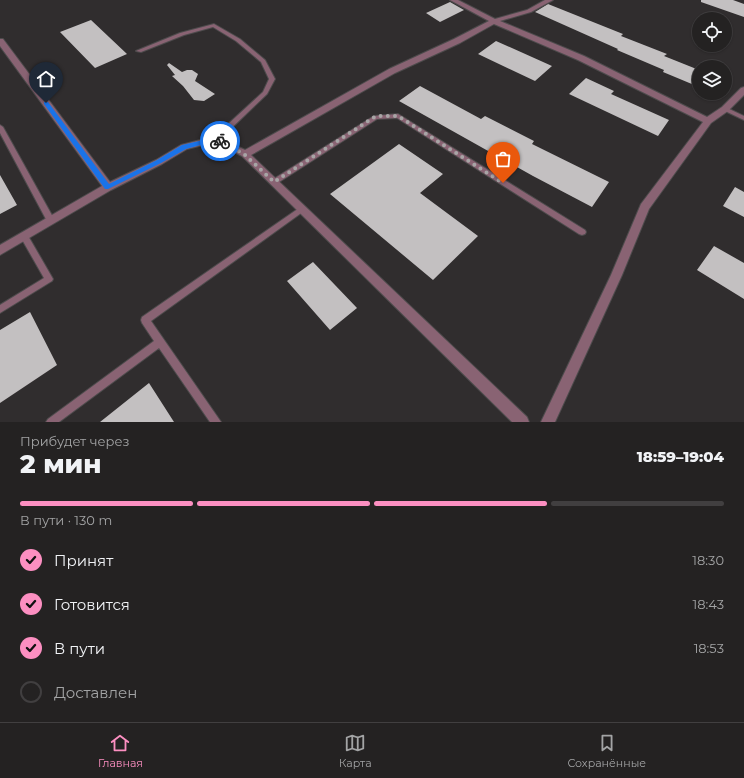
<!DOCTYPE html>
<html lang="ru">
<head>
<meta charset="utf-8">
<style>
	body { margin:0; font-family:Montserrat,sans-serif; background:#2c2a2a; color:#f1f3f6; height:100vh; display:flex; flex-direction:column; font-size:15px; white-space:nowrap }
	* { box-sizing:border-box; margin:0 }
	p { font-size:13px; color:#a3a4a5 }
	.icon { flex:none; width:22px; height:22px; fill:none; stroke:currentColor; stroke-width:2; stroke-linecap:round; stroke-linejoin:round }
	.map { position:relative; height:422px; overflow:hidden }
	.panel { display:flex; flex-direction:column; background:#242222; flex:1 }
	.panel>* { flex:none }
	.fabs { position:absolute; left:692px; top:12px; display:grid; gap:8px }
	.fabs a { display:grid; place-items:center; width:40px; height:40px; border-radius:50%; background:#242222; box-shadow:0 1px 3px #0004,0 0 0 1px #413f40; font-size:20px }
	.pin { position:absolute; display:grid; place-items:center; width:34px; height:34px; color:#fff; margin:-41px -17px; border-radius:50% 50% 50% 0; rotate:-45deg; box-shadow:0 0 4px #0007 }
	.pin .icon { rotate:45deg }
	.courier { position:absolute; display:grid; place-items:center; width:40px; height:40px; margin:-20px; border:3px solid #1a73e8; border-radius:50%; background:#fff; color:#222; box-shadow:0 1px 5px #0007 }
	.head em { font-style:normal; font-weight:800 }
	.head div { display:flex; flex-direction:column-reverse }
	.head { display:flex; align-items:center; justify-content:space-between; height:68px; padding:0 20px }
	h1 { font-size:26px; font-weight:800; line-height:30px }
	.bar { display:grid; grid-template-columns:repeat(4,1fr); gap:6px 4px; align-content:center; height:48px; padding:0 20px }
	.bar i { height:5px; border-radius:3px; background:#413f40 }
	.bar .active { background:#fc8fc1 }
	.bar p { grid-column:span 4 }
	ol { padding:0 20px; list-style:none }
	li { display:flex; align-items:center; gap:12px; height:44px }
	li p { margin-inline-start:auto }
	li .icon { padding:4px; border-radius:50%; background:#fc8fc1; color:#111; stroke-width:4 }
	li:last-child { color:#a3a4a5 }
	li i { width:22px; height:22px; border:2px solid #413f40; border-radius:50% }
	.menu { display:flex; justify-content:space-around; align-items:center; height:56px; border-top:1px solid #413f40; background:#242222; font-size:11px; color:#a3a4a5 }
	.menu a { display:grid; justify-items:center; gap:2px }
	.menu .active { color:#fc8fc1 }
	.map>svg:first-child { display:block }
	.building { fill:#c3c0c1 }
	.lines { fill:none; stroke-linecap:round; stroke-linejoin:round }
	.service-casing { stroke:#4d4b4c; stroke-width:2 }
	.minor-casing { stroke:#4d4b4c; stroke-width:2 }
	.service { fill:#896373; fill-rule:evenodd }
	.minor { fill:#896373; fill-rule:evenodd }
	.route { fill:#1a73e8 }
	.done { stroke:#a8a5a6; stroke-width:4; stroke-dasharray:0 7.2 }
</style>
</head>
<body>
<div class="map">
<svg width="744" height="422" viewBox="0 0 744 422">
	<rect width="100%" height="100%" fill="#302d2e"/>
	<path class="building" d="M701 0H733L744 4V17L701 2Z
		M450 2 464 10 440 22 426 13Z
		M548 4 623 34 621 36 667 54 664 56 699 70V87L663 72 664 70 617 50 618 49 535 12Z
		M91 20 127 54 95 68 60 32Z
		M496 41 552 66 535 81 478 54Z
		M169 63 182 72 187 70H192L198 74 195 81 215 94 204 101 194 100 183 86 172 76 175 75 167 65Z
		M586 78 614 91 611 94 669 120 658 136 569 94Z
		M420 86 481 119 485 116 534 141 532 144 609 182 592 207 533 176 399 101Z
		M399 144 443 174 420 193 478 236 433 280 330 194Z
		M0 175 17 205 0 214Z
		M735 187 744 192V217L723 206Z
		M714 246 744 263V299L697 270Z
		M313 262 357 308 330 330 287 281Z
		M30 312 57 365 0 403V330Z
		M149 383 174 422H100Z"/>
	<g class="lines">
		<g class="service-casing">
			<path id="service" d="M214 24 240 39 265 60 275 79 267 94 218 141H214L213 139 214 137 263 92 269 79 261 62 236 41 213 27 184 35 141 52 136 51 180 33Z
				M725 107 744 116V120L723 110 722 109Z
				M398 114 585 230 586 232 585 234 582 235 579 234 397 118 377 119 276 184H272L271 182 272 180 374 116Z
				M0 125 3 127 54 219 55 221 54 223H48L0 133Z
				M302 206 304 207 305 209 304 211 151 321 221 422H210L159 348 59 422H46L48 419 154 341 142 323 141 320 142 317Z
				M24 233 27 234 53 279 52 281 0 313V305L44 278 20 236 21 234Z"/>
		</g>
		<g class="minor-casing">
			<path id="minor" d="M450 0H458L495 19 527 10 545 0H553L531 12 500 21 584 56 707 117 722 107 741 88 744 87V95L728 111 711 123 649 209 622 275 555 422H541L611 275 641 204 703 122 578 60 494 24 460 43 395 73 251 155 527 417 529 422H512L242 156 215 142 187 149 162 164 111 190 0 255V245L102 186 0 46V39H3L110 182 156 160 181 145 216 136 245 150 389 69 454 39 489 21Z"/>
		</g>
		<use href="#service" class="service"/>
		<use href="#minor" class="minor"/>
	</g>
	<path class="route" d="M44 102H48L109 184 157 160 182 145 216 137 222 141 220 143 215 141 186 149 161 163 108 189H105L44 104Z"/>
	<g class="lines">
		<path class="done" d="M220 141 244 154 274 182 376 116H398L503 183"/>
	</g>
</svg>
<div class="fabs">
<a><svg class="icon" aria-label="locate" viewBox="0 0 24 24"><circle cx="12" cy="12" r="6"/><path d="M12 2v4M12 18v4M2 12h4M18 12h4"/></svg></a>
<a><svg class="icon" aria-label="layers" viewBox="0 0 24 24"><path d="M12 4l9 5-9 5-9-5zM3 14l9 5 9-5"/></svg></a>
</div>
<div class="pin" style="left:503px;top:183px;background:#ea580c"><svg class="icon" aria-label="bag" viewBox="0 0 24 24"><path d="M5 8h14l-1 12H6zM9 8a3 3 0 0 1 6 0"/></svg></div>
<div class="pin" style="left:46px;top:103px;background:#1f2937"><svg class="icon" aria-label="home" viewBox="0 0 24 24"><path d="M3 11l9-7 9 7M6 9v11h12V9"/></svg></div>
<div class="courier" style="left:220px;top:141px"><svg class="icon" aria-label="bike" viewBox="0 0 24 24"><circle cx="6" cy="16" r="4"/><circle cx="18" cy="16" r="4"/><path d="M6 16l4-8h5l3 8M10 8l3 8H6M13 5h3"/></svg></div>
</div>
<section class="panel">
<div class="head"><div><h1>2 мин</h1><p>Прибудет через</p></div><em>18:59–19:04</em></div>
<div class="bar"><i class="active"></i><i class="active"></i><i class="active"></i><i></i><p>В пути · 130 m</p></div>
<ol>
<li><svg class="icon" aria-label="check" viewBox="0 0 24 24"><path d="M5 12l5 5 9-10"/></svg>Принят<p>18:30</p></li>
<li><svg class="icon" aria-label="check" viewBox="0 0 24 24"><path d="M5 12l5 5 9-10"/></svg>Готовится<p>18:43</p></li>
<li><svg class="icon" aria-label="check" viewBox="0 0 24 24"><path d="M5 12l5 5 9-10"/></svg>В пути<p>18:53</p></li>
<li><i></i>Доставлен</li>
</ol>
</section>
<nav class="menu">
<a class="active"><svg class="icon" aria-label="home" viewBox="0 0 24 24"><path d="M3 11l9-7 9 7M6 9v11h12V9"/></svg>Главная</a>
<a><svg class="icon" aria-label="map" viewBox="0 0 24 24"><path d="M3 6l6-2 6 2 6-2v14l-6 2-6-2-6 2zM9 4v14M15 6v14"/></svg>Карта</a>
<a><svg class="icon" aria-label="saved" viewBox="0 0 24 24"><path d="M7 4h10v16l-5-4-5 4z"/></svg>Сохранённые</a>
</nav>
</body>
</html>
